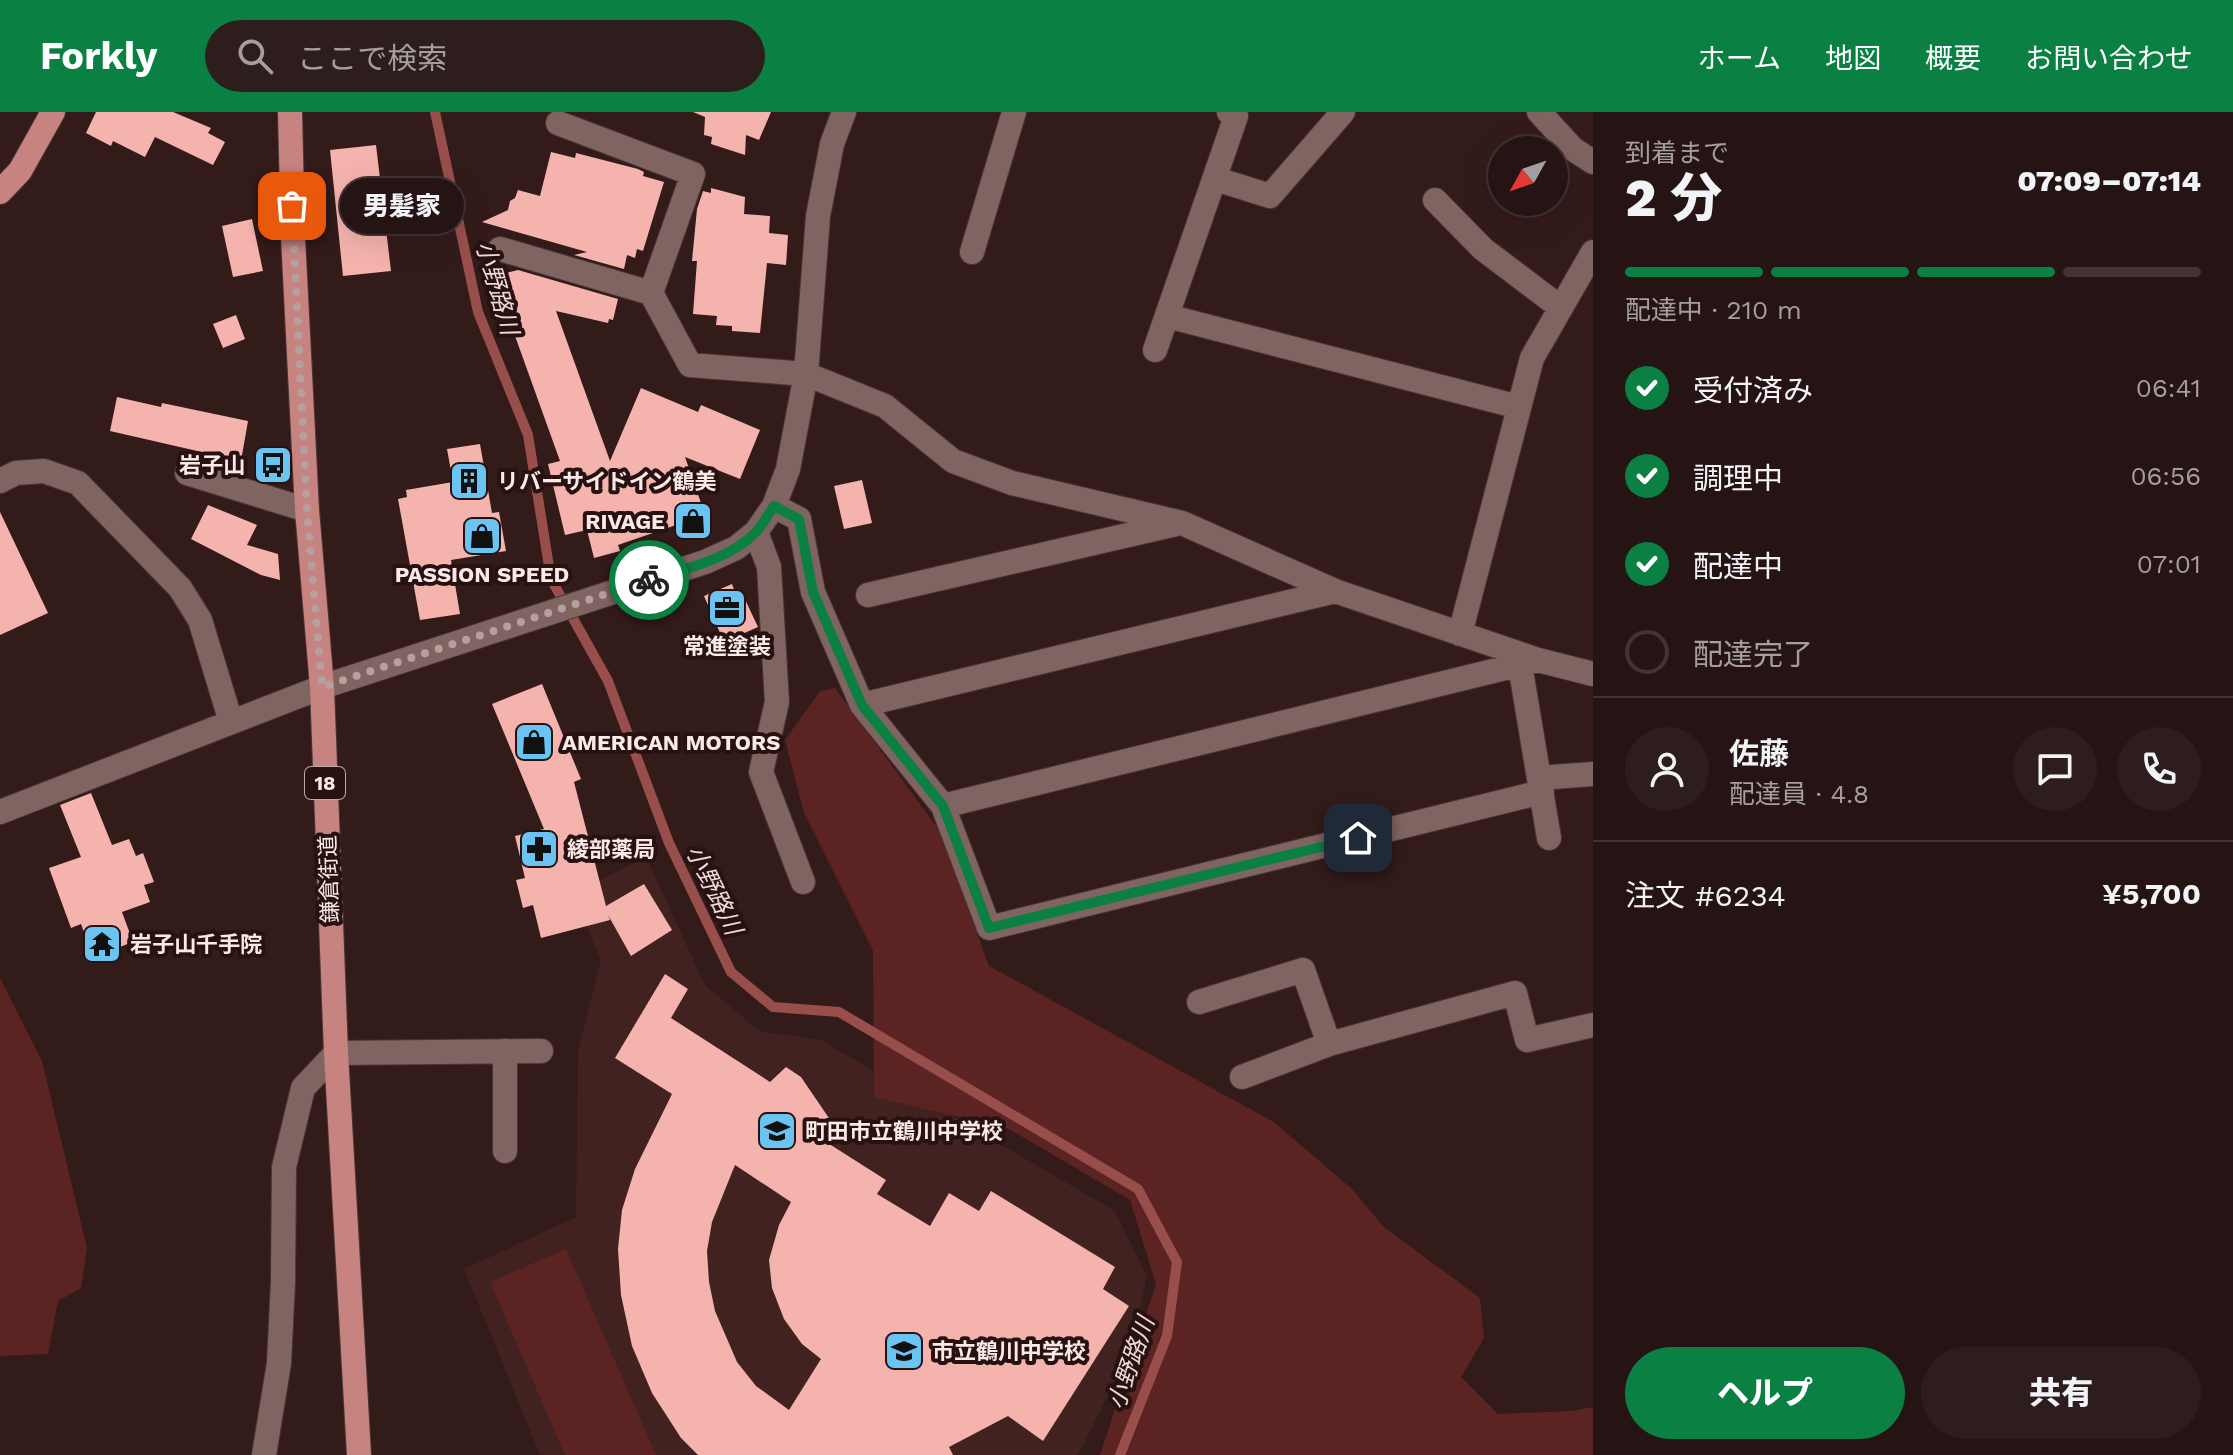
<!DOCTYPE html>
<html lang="ja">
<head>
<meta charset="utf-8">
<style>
	body { margin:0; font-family:"Work Sans","Noto Sans JP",sans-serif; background:#2e1d1d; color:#f1f3f6; height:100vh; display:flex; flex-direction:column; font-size:30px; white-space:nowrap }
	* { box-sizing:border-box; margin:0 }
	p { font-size:26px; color:#a49ea0 }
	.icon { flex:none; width:44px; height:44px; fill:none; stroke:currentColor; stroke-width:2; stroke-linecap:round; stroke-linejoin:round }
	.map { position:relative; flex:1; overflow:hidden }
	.drawer { display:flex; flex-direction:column; background:#261414; width:640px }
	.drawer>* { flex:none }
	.needle { width:52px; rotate:230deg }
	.buttons { position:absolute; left:1488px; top:24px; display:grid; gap:16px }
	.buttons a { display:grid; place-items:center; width:80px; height:80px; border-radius:50%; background:#261414; box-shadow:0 8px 32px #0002,0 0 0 2px #423334; font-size:40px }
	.pin { position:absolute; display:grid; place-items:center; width:68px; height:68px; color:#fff; margin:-34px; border-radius:16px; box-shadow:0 4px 12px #0006 }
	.courier { position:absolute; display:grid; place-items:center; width:80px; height:80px; margin:-40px; border:6px solid #0b8043; border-radius:50%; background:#fff; color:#222; box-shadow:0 2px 10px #0007 }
	.bubble { position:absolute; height:56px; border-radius:28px; background:#261414; box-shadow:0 8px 32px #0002,0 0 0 2px #423334; font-size:26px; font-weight:800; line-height:56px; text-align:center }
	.overview em { font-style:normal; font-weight:800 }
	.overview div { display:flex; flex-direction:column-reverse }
	.overview { display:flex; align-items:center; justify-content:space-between; height:136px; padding:0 32px }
	h1 { font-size:52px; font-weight:800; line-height:60px }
	.bar { display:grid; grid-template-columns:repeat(4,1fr); gap:12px 8px; align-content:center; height:96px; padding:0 32px }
	.bar i { height:10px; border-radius:6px; background:#423334 }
	.bar .active { background:#0b8043 }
	.bar p { grid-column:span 4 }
	.line { display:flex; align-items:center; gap:20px; padding:0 32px; border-top:2px solid #423334 }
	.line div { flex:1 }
	.round { display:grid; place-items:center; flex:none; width:84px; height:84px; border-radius:42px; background:#2e1d1d }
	ol { padding:0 32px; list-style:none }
	li { display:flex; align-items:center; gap:24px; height:88px }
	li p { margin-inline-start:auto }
	li .icon { padding:8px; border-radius:50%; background:#0b8043; color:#fff; stroke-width:4 }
	li:last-child { color:#a49ea0 }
	li i { width:44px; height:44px; border:4px solid #423334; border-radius:50% }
	.button { display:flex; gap:16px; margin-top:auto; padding:16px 32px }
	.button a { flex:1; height:92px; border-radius:48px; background:#0b8043; color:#fff; font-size:32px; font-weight:800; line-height:92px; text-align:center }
	.button a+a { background:#2e1d1d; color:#f1f3f6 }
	header { display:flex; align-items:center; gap:48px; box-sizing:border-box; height:112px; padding:0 40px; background:#0b8043; color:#fff }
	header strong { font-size:38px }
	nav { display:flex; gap:44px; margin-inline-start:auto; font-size:28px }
	.search { width:560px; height:72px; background:#2e1d1d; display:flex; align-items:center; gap:20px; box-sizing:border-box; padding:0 28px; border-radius:44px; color:#a49ea0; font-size:30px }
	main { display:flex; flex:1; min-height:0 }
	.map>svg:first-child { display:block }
	.built { fill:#412220 }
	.green { fill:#5b2322 }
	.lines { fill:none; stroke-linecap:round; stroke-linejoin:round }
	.stream { stroke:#984f4c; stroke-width:10 }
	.building { fill:#f5b3ae; fill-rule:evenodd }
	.minor-casing { stroke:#4a3737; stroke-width:26 }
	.major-casing { stroke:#4a3737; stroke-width:26 }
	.minor { stroke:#806461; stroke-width:24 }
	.major { stroke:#c7837f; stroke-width:24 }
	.done { stroke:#b4a19f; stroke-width:8; stroke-dasharray:0 14.4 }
	.route { stroke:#0b8043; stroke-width:10 }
	.labels { text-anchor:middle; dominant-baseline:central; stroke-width:8; stroke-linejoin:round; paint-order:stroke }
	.shield { fill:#281211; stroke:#bba8a7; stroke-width:2 }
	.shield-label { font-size:20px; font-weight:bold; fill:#fae9e7 }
	.poi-label { font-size:22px; font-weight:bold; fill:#fae9e7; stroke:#281211; text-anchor:start }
	.street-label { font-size:22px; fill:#fae9e7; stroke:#281211 }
	.water-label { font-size:24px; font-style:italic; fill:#f0d9d7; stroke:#281211 }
</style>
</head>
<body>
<header>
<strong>Forkly</strong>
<div class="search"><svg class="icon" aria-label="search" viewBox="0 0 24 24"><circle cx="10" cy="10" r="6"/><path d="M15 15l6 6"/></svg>ここで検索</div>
<nav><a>ホーム</a><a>地図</a><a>概要</a><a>お問い合わせ</a></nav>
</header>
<main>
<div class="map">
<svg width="1593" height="1343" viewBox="0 0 1593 1343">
	<rect width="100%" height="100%" fill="#331b1a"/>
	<path class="built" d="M646 745 705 873 759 919 821 928 1115 1099 1147 1164 1132 1235 1078 1343H540L464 1157 576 1105 578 938 601 849 573 782Z"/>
	<path class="green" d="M835 576 939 718 989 854 1274 1010 1351 1076 1384 1115 1480 1186 1484 1226 1461 1265 1498 1302 1571 1299 1593 1295V1343H1100L1156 1172 1130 1088 1009 1017 874 985 873 839 804 701 785 628 820 579Z
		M0 866 42 949 87 1136 81 1176 58 1189 48 1242 0 1244Z
		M566 1137 656 1343H565L490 1170Z"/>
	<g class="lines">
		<path class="stream" d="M435 0 478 200 528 323 551 467 608 569 669 731 731 860 773 895 839 900 1138 1077 1177 1150 1167 1224 1120 1343"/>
	</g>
	<path class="building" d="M96 0H173L211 16 208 21 225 30 213 53 155 25 145 45 113 29 111 34 86 21Z
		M693 0H771L759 28 746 23 745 43 711 32 712 25 704 23 705 5Z
		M376 33 391 159 343 164 330 38Z
		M551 40 575 46 576 41 638 57 644 60 643 64 664 70 643 139 637 137 635 146 627 143 624 157 574 143 587 140 482 110 508 98 510 89 515 86 518 78 540 84Z
		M711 76 745 85 744 102 770 104 769 121 788 123 786 153 767 151 760 221 732 219V214L716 213 717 204 693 202 697 149H692L697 97 703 79 711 81Z
		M252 107 263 159 233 165 222 114Z
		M518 158 618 187 613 208 609 207 608 211 556 199 610 349 641 276 698 300 701 293 760 318 740 367 685 345 710 417 683 426 679 412 618 433 620 439 594 446 587 418 565 423 548 352 560 349 510 210 498 163Z
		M236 203 245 227 223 236 213 212Z
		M117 285 161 295 162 291 248 309 241 349 110 319Z
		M480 332 492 401 499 400 506 439 451 448 460 502 420 508 398 387 407 385 406 378 453 370 447 337Z
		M862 368 872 411 844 417 834 374Z
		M208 393 257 413 247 433 278 442 280 468 261 463 191 427Z
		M0 400 48 501 0 523Z
		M732 472 736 483 742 481 758 515 724 530 704 484Z
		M542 572 581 667 574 670 606 794 644 772 672 818 631 844 608 803 610 808 541 826 533 793 523 796 516 768 525 766 515 724 544 717 492 592Z
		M91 681 112 733 129 727 136 744 143 741 154 770 144 773 150 790 122 800 133 830 93 845 81 812 71 816 49 756 81 745 60 693Z
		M665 862 688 877 671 906 770 970 786 955 801 965 833 1012 823 1028 886 1068 877 1082 930 1114 949 1081 979 1099 991 1079 1115 1155 1103 1177 1129 1194 1043 1329 1008 1304 949 1335 953 1343H698L681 1326 652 1281 632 1234 621 1183 618 1137 622 1098 635 1057 672 982 615 946ZM735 1053 791 1090 779 1113 769 1148 772 1176 784 1207 802 1232 821 1247 789 1298 756 1274 737 1250 715 1199 709 1170 707 1139 712 1110Z"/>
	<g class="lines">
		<g class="minor-casing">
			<path id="minor" d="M1539 0 1573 37 1593 50
				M558 11 693 62 651 181
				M1216 67 1270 84 1343 0
				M1435 88 1483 137 1561 196
				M500 137 651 181 690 253 806 262 885 294 953 349 1012 371 1182 411 1335 479 1538 548 1593 562
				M972 140 1014 0
				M1167 204 1519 295
				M1155 238 1236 4 1229 0
				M187 361 307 398
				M0 369 16 361 44 359 78 371 180 476 200 508 231 610
				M774 394 799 407 813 480 862 593 943 694 989 816 1542 680
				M756 420 769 455 777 590 761 660 803 770
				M868 483 1176 412
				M1460 522 1532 246 1593 140
				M1520 553 1549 726
				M862 593 1335 479
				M1539 666 1593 662
				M943 694 1538 548
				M0 700 322 575 705 450 736 436 756 420 774 394 788 357 806 262 818 104 832 32 844 0
				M1199 890 1303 858 1329 932
				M1242 965 1329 932 1515 881 1527 928 1593 913
				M505 1039V939
				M264 1343 279 1251 283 1170 284 1055 303 976 336 941 541 939"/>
		</g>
		<g class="major-casing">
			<path id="major" d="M290 0 293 125 307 398 322 575 336 941 359 1343
				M0 80 20 59 53 0"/>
		</g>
		<use href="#minor" class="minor"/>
		<use href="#major" class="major"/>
	</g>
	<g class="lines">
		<path class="done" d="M292 94 307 398 322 575 649 468"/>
		<path class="route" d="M649 468C684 457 728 448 755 421 762 414 768 403 774 394L799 407 813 480 862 593 943 694 989 816 1358 726"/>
	</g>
	<defs>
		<g id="bus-square" transform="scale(2)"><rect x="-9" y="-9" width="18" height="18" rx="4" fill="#6bc3f2" stroke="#281211"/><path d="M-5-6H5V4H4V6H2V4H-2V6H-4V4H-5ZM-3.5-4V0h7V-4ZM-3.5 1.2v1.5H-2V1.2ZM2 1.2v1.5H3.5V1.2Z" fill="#111"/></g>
		<g id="building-square" transform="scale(2)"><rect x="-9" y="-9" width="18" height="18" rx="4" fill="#6bc3f2" stroke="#281211"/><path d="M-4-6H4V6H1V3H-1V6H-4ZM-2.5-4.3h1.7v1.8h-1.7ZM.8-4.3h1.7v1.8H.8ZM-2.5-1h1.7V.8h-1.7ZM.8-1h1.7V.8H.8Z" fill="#111"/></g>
		<g id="shop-square" transform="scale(2)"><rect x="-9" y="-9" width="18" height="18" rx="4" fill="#6bc3f2" stroke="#281211"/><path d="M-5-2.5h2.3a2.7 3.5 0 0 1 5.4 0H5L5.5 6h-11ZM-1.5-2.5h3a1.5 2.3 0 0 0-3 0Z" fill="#111"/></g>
		<g id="office-square" transform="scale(2)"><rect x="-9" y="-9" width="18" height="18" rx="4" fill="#6bc3f2" stroke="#281211"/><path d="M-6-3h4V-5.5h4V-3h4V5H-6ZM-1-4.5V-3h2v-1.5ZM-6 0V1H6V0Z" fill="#111"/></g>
		<g id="pharmacy-square" transform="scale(2)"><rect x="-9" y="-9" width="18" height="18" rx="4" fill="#6bc3f2" stroke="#281211"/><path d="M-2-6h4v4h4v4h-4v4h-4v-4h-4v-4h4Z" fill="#111"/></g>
		<g id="temple-square" transform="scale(2)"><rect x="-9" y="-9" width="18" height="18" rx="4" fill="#6bc3f2" stroke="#281211"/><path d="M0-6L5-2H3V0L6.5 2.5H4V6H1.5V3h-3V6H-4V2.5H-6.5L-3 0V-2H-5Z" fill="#111"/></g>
		<g id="school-square" transform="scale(2)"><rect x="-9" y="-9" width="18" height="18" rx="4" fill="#6bc3f2" stroke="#281211"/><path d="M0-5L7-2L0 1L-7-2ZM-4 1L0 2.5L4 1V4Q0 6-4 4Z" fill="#111"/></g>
	</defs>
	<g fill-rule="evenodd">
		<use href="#bus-square" x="273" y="353"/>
		<use href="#building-square" x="469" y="369"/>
		<use href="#shop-square" x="693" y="409"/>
		<use href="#shop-square" x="482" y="424"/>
		<use href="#office-square" x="727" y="496"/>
		<use href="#shop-square" x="534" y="630"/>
		<use href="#pharmacy-square" x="539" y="737"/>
		<use href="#temple-square" x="102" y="832"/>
		<use href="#school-square" x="777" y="1019"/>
		<use href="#school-square" x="904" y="1239"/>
	</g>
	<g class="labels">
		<rect class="shield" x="305" y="655" width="40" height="32" rx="6"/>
		<g class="shield-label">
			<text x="325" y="671">18</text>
		</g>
		<g class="poi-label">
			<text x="245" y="353" text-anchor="end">岩子山</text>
			<text x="497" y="369">リバーサイドイン鶴美</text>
			<text x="665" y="409" text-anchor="end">RIVAGE</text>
			<text x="482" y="462" text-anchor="middle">PASSION SPEED</text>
			<text x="727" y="534" text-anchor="middle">常進塗装</text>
			<text x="562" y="630">AMERICAN MOTORS</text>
			<text x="567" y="737">綾部薬局</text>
			<text x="130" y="832">岩子山千手院</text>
			<text x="805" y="1019">町田市立鶴川中学校</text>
			<text x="932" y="1239">市立鶴川中学校</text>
		</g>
		<g class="street-label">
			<text transform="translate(329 767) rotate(-92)">鎌倉街道</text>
		</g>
		<g class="water-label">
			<text transform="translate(497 176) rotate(74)">小野路川</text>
			<text transform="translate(714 778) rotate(64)">小野路川</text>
			<text transform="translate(1131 1251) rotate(-71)">小野路川</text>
		</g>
	</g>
</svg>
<div class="buttons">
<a><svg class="needle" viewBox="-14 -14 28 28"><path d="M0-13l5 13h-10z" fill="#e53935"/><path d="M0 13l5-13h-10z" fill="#a49ea0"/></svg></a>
</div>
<div class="pin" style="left:292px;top:94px;background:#ea580c"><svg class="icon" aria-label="bag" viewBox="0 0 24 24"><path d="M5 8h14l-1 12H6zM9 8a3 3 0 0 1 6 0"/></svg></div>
<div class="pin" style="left:1358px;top:726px;background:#1f2937"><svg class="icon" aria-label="home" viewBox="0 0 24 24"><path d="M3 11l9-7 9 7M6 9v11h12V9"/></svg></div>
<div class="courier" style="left:649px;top:468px"><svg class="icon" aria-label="bike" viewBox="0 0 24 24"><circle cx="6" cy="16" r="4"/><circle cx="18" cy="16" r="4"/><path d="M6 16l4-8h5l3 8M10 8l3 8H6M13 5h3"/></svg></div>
<div class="bubble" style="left:340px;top:66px;width:124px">男髪家</div>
</div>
<section class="drawer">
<div class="overview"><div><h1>2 分</h1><p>到着まで</p></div><em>07:09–07:14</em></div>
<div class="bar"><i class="active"></i><i class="active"></i><i class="active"></i><i></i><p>配達中 · 210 m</p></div>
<ol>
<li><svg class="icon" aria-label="check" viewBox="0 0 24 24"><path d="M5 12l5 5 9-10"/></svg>受付済み<p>06:41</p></li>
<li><svg class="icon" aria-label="check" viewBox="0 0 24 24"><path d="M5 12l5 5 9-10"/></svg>調理中<p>06:56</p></li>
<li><svg class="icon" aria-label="check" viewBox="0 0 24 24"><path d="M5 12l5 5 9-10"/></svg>配達中<p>07:01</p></li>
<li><i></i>配達完了</li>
</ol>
<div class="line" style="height:144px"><a class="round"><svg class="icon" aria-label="person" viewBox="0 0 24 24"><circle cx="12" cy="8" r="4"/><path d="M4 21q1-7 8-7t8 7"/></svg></a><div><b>佐藤</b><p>配達員 · 4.8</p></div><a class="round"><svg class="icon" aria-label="chat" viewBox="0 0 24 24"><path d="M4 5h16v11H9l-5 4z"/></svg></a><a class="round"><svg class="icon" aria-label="phone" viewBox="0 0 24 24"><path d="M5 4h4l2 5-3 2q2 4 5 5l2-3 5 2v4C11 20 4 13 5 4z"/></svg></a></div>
<div class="line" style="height:104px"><div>注文 #6234</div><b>¥5,700</b></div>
<div class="button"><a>ヘルプ</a><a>共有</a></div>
</section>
</main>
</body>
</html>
